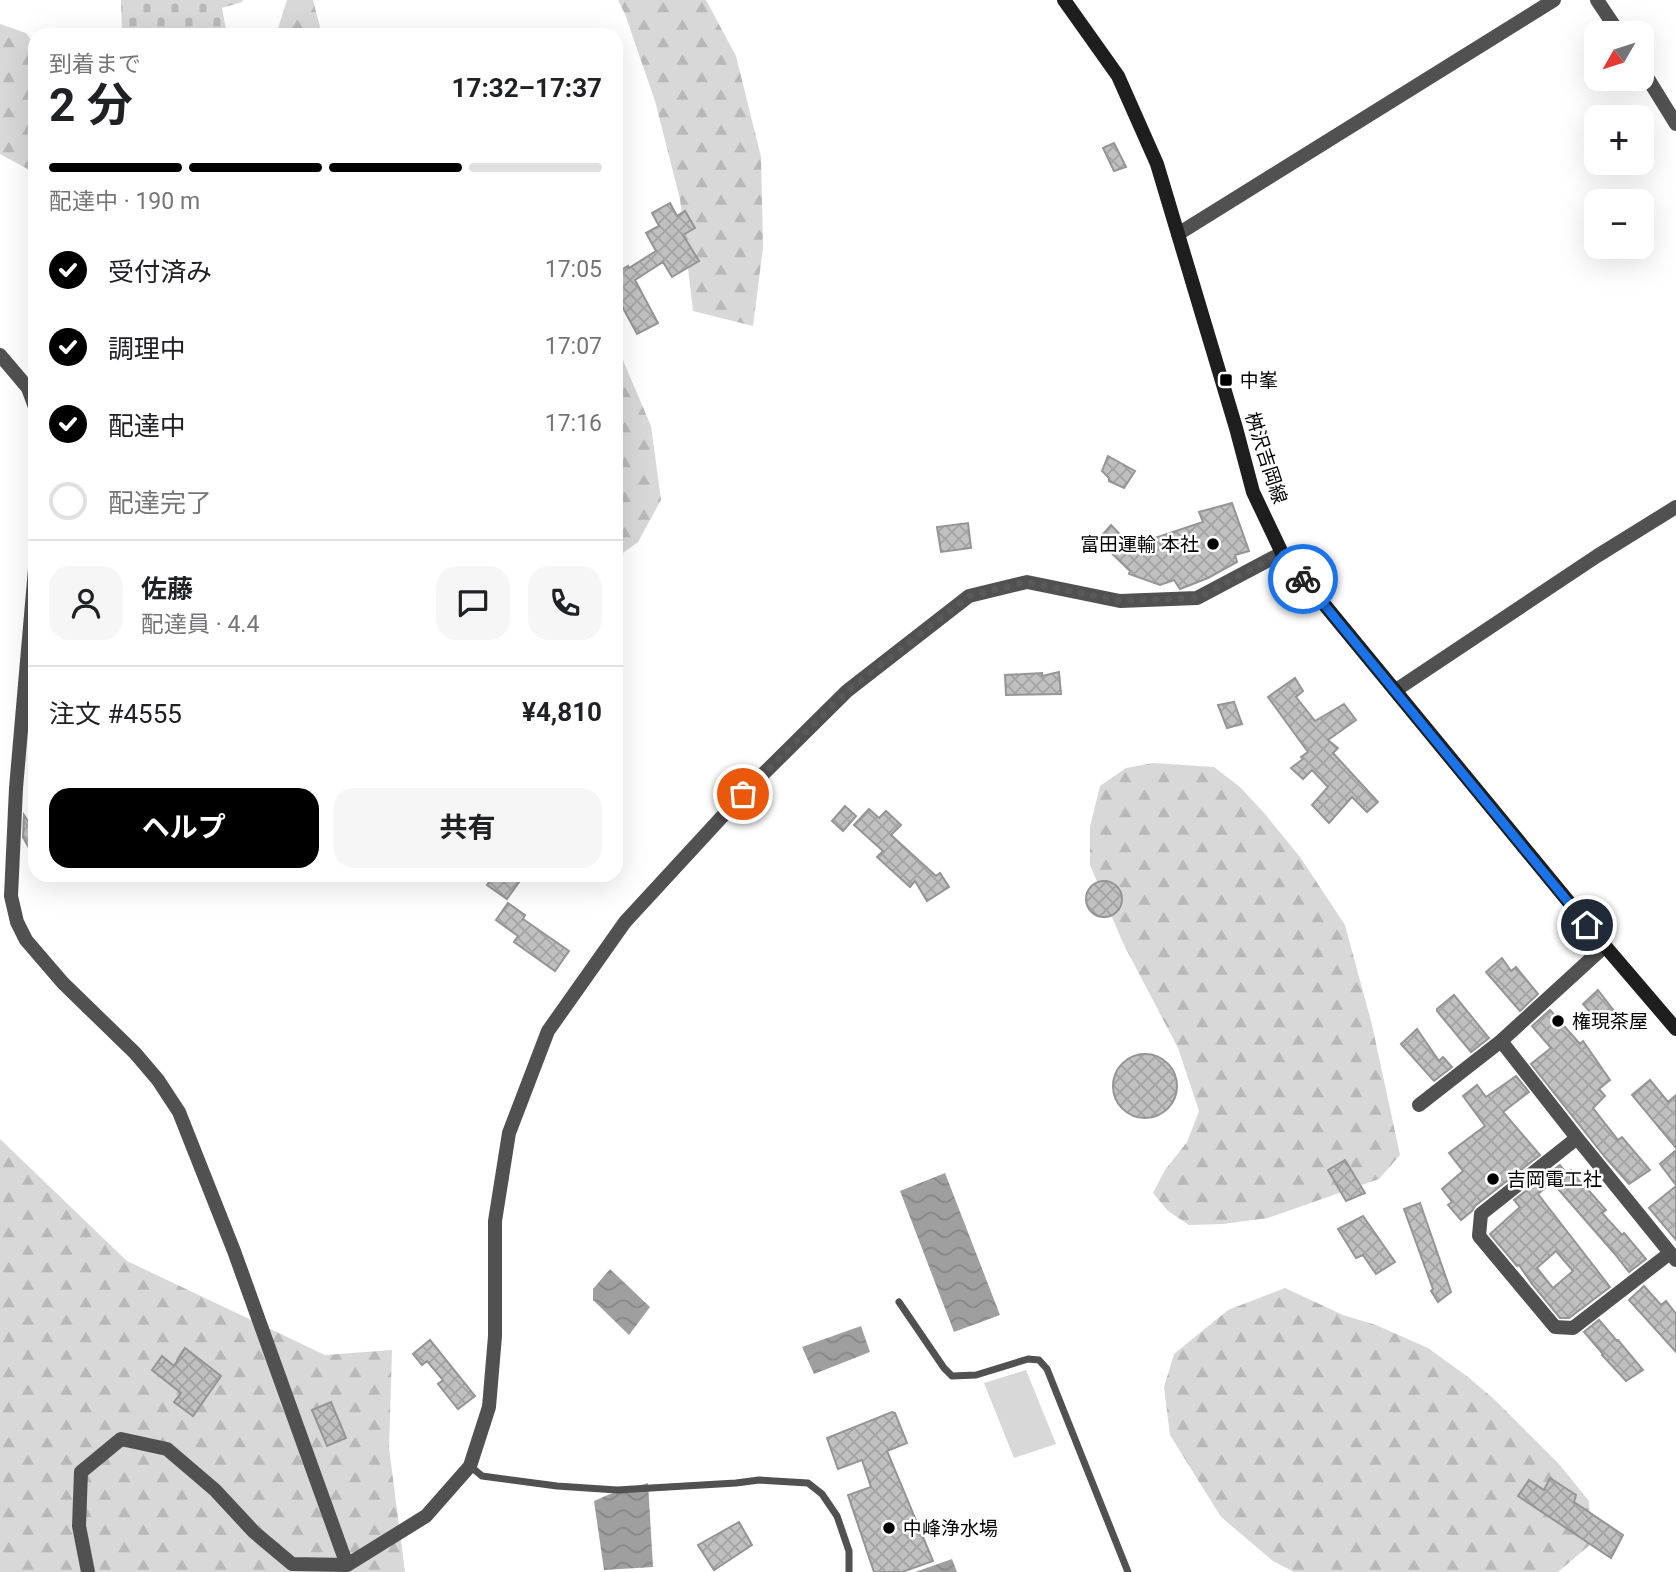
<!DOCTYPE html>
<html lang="ja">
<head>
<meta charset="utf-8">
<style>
	body { margin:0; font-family:Roboto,"Noto Sans JP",sans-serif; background:#f6f6f6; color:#202124; height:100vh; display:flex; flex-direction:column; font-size:26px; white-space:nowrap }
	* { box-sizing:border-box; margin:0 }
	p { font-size:23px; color:#757577 }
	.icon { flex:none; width:38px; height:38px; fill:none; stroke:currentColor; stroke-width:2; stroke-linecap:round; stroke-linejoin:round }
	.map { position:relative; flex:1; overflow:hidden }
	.details { position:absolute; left:28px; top:28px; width:595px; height:854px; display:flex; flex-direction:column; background:#fff; border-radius:21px; box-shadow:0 7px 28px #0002 }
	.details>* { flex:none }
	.needle { width:46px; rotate:231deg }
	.controls { position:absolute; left:1584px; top:21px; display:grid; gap:14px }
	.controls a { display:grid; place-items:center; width:70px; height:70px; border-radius:14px; background:#fff; box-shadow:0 7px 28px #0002; font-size:35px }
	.pin { position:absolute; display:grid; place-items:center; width:60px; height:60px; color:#fff; margin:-30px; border:4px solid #fff; border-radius:50%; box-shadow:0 2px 7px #0007 }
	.courier { position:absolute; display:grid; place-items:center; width:70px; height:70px; margin:-35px; border:5px solid #1a73e8; border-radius:50%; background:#fff; color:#222; box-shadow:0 2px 9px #0007 }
	.headline em { font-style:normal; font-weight:700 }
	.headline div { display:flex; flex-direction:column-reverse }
	.headline { display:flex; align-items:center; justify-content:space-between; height:119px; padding:0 21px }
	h1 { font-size:46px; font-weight:700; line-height:52px }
	.bar { display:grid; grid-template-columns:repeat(4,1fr); gap:10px 7px; align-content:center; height:84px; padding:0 21px }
	.bar i { height:9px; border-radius:5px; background:#e0e0e0 }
	.bar .selected { background:#000 }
	.bar p { grid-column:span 4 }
	.line { display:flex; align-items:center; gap:18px; padding:0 21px; border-top:2px solid #e0e0e0 }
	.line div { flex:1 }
	.round { display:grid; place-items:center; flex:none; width:74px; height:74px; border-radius:21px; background:#f6f6f6 }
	ol { padding:0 21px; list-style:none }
	li { display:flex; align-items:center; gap:21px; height:77px }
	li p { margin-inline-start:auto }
	li .icon { padding:7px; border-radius:50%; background:#000; color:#fff; stroke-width:4 }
	li:last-child { color:#757577 }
	li i { width:38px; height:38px; border:4px solid #e0e0e0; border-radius:50% }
	.cta { display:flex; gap:14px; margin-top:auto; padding:14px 21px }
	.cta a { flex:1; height:80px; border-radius:21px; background:#000; color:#fff; font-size:28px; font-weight:700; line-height:80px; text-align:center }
	.cta a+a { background:#f6f6f6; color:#202124 }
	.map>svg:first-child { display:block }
	.forest { fill:url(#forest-firs) }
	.cemetery { fill:url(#cemetery-stones) }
	.pitch { fill:#d8d8d8 }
	.water { fill:url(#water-waves) }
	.building { fill:url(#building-cross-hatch); stroke:#959595; stroke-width:2; fill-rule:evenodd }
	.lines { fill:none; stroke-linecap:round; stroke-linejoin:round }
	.service { stroke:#515151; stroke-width:7 }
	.minor { stroke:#515151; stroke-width:14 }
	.secondary { stroke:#1e1e1e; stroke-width:14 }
	.done { stroke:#595959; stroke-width:7; stroke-dasharray:0 12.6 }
	.route { stroke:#1a73e8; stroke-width:9 }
	.poi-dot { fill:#000; stroke:#fff; stroke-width:2.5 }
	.labels { text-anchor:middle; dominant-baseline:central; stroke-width:5; stroke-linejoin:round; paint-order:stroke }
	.poi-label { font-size:19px; fill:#000; stroke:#fff; text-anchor:start }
	.street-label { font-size:19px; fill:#000; stroke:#fff }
</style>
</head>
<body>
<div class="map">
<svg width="1676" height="1572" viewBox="0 0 1676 1572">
	<defs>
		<pattern id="forest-firs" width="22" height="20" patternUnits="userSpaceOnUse" patternTransform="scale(1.75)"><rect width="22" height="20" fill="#d8d8d8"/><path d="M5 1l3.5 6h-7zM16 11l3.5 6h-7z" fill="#b8b8b8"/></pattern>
		<pattern id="cemetery-stones" width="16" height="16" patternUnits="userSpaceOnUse" patternTransform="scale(1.75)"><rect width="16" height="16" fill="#d8d8d8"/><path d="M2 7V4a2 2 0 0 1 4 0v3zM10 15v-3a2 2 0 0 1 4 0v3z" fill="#b8b8b8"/></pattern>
		<pattern id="water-waves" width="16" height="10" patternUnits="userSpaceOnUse" patternTransform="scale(1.75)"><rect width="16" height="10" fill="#9f9f9f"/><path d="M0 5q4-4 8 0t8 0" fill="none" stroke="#878787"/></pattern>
		<pattern id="building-cross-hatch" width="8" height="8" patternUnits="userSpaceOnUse" patternTransform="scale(1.75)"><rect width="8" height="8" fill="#c0c0c0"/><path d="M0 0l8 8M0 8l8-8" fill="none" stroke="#a3a3a3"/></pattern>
	</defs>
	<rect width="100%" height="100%" fill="#fff"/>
	<path class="forest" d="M287 0H313L322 35H276Z
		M618 0H706L736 56 761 157 763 247 753 326 693 311 680 199 655 101 625 14Z
		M0 24 26 33 35 45V173L0 154Z
		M616 344 651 426 661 500 638 542 616 558Z
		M1153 763 1214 767 1240 787 1265 814 1300 857 1345 925 1372 1025 1400 1155 1379 1179 1268 1218 1223 1224 1189 1225 1168 1211 1153 1193 1165 1170 1187 1142 1199 1111 1178 1048 1123 943 1090 865V827L1100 786 1126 768Z
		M0 1139 127 1261 325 1355 392 1350 389 1448 405 1572H0Z
		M1285 1288 1343 1315 1376 1325 1428 1348 1468 1377 1495 1400 1559 1464 1589 1501 1591 1544 1558 1572H1294L1273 1561 1221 1517 1170 1435 1164 1387 1174 1354 1196 1336 1228 1310Z"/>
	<path class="cemetery" d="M121 0H243L242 2 222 8 227 35H122Z"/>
	<path class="pitch" d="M1026 1370 1056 1444 1014 1458 984 1383Z"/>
	<path class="water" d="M945 1173 1000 1315 954 1332 900 1191Z
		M610 1269 650 1307 629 1335 593 1300V1289Z
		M861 1326 870 1352 814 1374 802 1347Z
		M648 1483 653 1567 604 1570 594 1501 610 1494Z
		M952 1559 957 1572H915Z"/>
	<path class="building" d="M1114 143 1126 167 1114 171 1103 148Z
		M670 203 677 216 685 211 695 228 683 235 699 261 672 277 663 262 635 280 658 323 637 334 616 295V273L628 266 629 268 656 251 646 233 659 226 652 213Z
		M1108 456 1135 471 1124 488 1109 481V478L1102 471Z
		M1232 503 1249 551 1235 555 1237 562 1208 578 1180 589 1174 580 1160 585 1129 574 1130 571 1098 540 1111 525 1131 546 1203 522 1199 512Z
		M968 523 971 548 941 552 937 527Z
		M1059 672 1061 694 1006 695 1005 675 1042 673V676Z
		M1295 678 1303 691 1296 697 1315 721 1344 704 1356 720 1328 740 1338 748 1333 753 1378 802 1367 812 1352 797 1329 823 1312 805 1328 787 1312 770 1303 779 1291 768 1303 759 1301 757 1308 752 1268 697Z
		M1234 702 1242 724 1227 728 1218 705Z
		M845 806 856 816 843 831 832 821Z
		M869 809 879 818 886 811 901 825 891 835 936 876 940 873 949 887 927 901 915 881 910 887 877 857 883 851 854 825Z
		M24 815 35 832V859L23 837Z
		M494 875H524L507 899 487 885Z
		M1086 899a18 18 0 1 1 36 0a18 18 0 1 1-36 0Z
		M508 903 525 915 523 919 569 951 555 971 514 942 518 936 496 920Z
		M1502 958 1511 971 1516 967 1538 994 1520 1011 1486 972Z
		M1598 990 1618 1016 1604 1028 1583 1004Z
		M1454 995 1489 1038 1471 1052 1437 1011V1009Z
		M1550 1010 1580 1044 1583 1041 1610 1080 1599 1089 1605 1096 1593 1108 1618 1140 1622 1137 1650 1170 1629 1184 1605 1157 1531 1064 1551 1048 1532 1026Z
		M1417 1029 1439 1061 1443 1057 1452 1067 1434 1081 1401 1044Z
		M1113 1086a32 32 0 1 1 64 0a32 32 0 1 1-64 0Z
		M1516 1076 1529 1092 1503 1112 1540 1155 1475 1206 1472 1211 1461 1220 1448 1205 1452 1202 1442 1189 1463 1171 1449 1153 1485 1126 1463 1096 1477 1085 1486 1097Z
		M1650 1080 1668 1102 1676 1095V1148L1632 1095Z
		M1676 1150V1185L1660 1164Z
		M1345 1160 1365 1193 1346 1201 1328 1170Z
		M1560 1165 1567 1174 1571 1170 1583 1186 1584 1185 1606 1210 1602 1213 1622 1235 1624 1233 1646 1259 1629 1272 1614 1253 1552 1182 1538 1194 1610 1287 1569 1318H1560L1532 1284 1519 1265 1517 1266 1490 1234 1520 1207 1514 1200ZM1556 1251 1573 1271 1553 1288 1537 1268Z
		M1676 1186V1240L1649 1208Z
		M1420 1203 1451 1292 1438 1302 1431 1291 1433 1289 1404 1209Z
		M1363 1216 1395 1262 1376 1274 1363 1255 1356 1258 1338 1229Z
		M1644 1286 1661 1305 1666 1301 1676 1314V1352L1629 1300Z
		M1599 1320 1617 1341 1618 1340 1643 1370 1626 1381 1602 1355 1603 1354 1584 1332Z
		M430 1340 475 1396 458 1409 438 1384 443 1380 427 1361 422 1365 413 1354Z
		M185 1348 221 1376 193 1416 174 1402 181 1393 152 1370 162 1356 174 1366Z
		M331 1402 346 1438 327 1446 312 1410Z
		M892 1412 895 1413 907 1443 887 1451 933 1561 902 1572H874L848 1495 871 1487 862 1460 838 1469 827 1438Z
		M1550 1478 1576 1495 1574 1502 1623 1535 1611 1558 1518 1496 1529 1480 1544 1490Z
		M739 1522 752 1545 714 1570 698 1545Z"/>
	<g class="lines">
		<path class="service" d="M899 1302 944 1368 952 1376 976 1375 1028 1359 1039 1360 1047 1369 1128 1572
			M470 1466 482 1476 557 1486 617 1490 736 1483 759 1480 808 1483 822 1494 837 1516 849 1551V1572"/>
		<path class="minor" d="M1597 0 1619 33
			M1642 69 1676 124
			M1178 234 1554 0
			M0 355 28 388 35 407
			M35 569 16 788 11 896 17 922 26 940 63 983 135 1053 158 1080 179 1112 234 1251 347 1565
			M1396 690 1597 556 1676 507
			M1501 1041 1577 1138 1676 1260
			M1419 1105 1501 1041 1605 946
			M1577 1138 1481 1214 1479 1236 1555 1327 1573 1328 1670 1253
			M88 1572 79 1526 81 1472 121 1439 167 1449 215 1490 254 1532 292 1564 347 1565 426 1516 470 1466 489 1407 495 1336V1221L509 1133 548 1031 625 922 743 794 847 691 969 596 1027 582 1120 601 1197 598 1282 553"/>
		<path class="secondary" d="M1064 0 1118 76 1157 164 1236 428 1253 492 1282 553 1605 946 1676 1029"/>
	</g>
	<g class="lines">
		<path class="done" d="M743 794 847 691 969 596 1027 582 1120 601 1197 598 1282 553 1303 579"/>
		<path class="route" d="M1303 579 1587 925"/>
	</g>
	<g class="poi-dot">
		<rect x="1219" y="373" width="14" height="14" rx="3.5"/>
		<circle cx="1213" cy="544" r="7"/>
		<circle cx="1558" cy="1021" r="7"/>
		<circle cx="1493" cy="1179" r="7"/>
		<circle cx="889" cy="1528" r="7"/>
	</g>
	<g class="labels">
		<g class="poi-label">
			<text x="1240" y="380">中峯</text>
			<text x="1199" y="544" text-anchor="end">富田運輸 本社</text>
			<text x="1572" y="1021">権現茶屋</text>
			<text x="1507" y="1179">吉岡電工社</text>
			<text x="903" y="1528">中峰浄水場</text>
		</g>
		<g class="street-label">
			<text transform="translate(1266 458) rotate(72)">桝沢吉岡線</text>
		</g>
	</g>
</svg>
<div class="controls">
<a><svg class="needle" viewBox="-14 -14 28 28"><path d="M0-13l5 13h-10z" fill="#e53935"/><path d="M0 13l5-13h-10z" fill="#757577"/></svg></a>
<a>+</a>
<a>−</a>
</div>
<div class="pin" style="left:743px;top:794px;background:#ea580c"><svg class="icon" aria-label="bag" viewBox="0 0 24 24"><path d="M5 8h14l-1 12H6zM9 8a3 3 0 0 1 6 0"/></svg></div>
<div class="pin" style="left:1587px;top:925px;background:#1f2937"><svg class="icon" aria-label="home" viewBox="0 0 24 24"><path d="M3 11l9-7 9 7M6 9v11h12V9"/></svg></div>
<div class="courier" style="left:1303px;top:579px"><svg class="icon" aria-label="bike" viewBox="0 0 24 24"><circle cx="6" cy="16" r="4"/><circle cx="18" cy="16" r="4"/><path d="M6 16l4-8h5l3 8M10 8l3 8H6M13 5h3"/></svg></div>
<section class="details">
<div class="headline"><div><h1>2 分</h1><p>到着まで</p></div><em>17:32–17:37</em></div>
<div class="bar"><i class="selected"></i><i class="selected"></i><i class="selected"></i><i></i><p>配達中 · 190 m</p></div>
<ol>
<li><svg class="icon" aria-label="check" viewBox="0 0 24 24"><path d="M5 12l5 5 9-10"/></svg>受付済み<p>17:05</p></li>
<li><svg class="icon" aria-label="check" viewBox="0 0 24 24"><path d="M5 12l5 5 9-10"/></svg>調理中<p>17:07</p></li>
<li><svg class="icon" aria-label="check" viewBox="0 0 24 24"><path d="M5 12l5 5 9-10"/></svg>配達中<p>17:16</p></li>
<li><i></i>配達完了</li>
</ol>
<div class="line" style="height:126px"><a class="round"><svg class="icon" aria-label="person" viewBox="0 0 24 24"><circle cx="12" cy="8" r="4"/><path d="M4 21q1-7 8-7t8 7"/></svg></a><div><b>佐藤</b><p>配達員 · 4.4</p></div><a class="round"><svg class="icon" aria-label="chat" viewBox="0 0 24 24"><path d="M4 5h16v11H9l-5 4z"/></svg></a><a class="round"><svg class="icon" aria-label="phone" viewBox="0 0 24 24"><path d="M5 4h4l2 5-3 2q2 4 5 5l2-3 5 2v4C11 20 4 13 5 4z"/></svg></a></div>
<div class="line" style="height:91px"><div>注文 #4555</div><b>¥4,810</b></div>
<div class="cta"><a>ヘルプ</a><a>共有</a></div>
</section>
</div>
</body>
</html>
